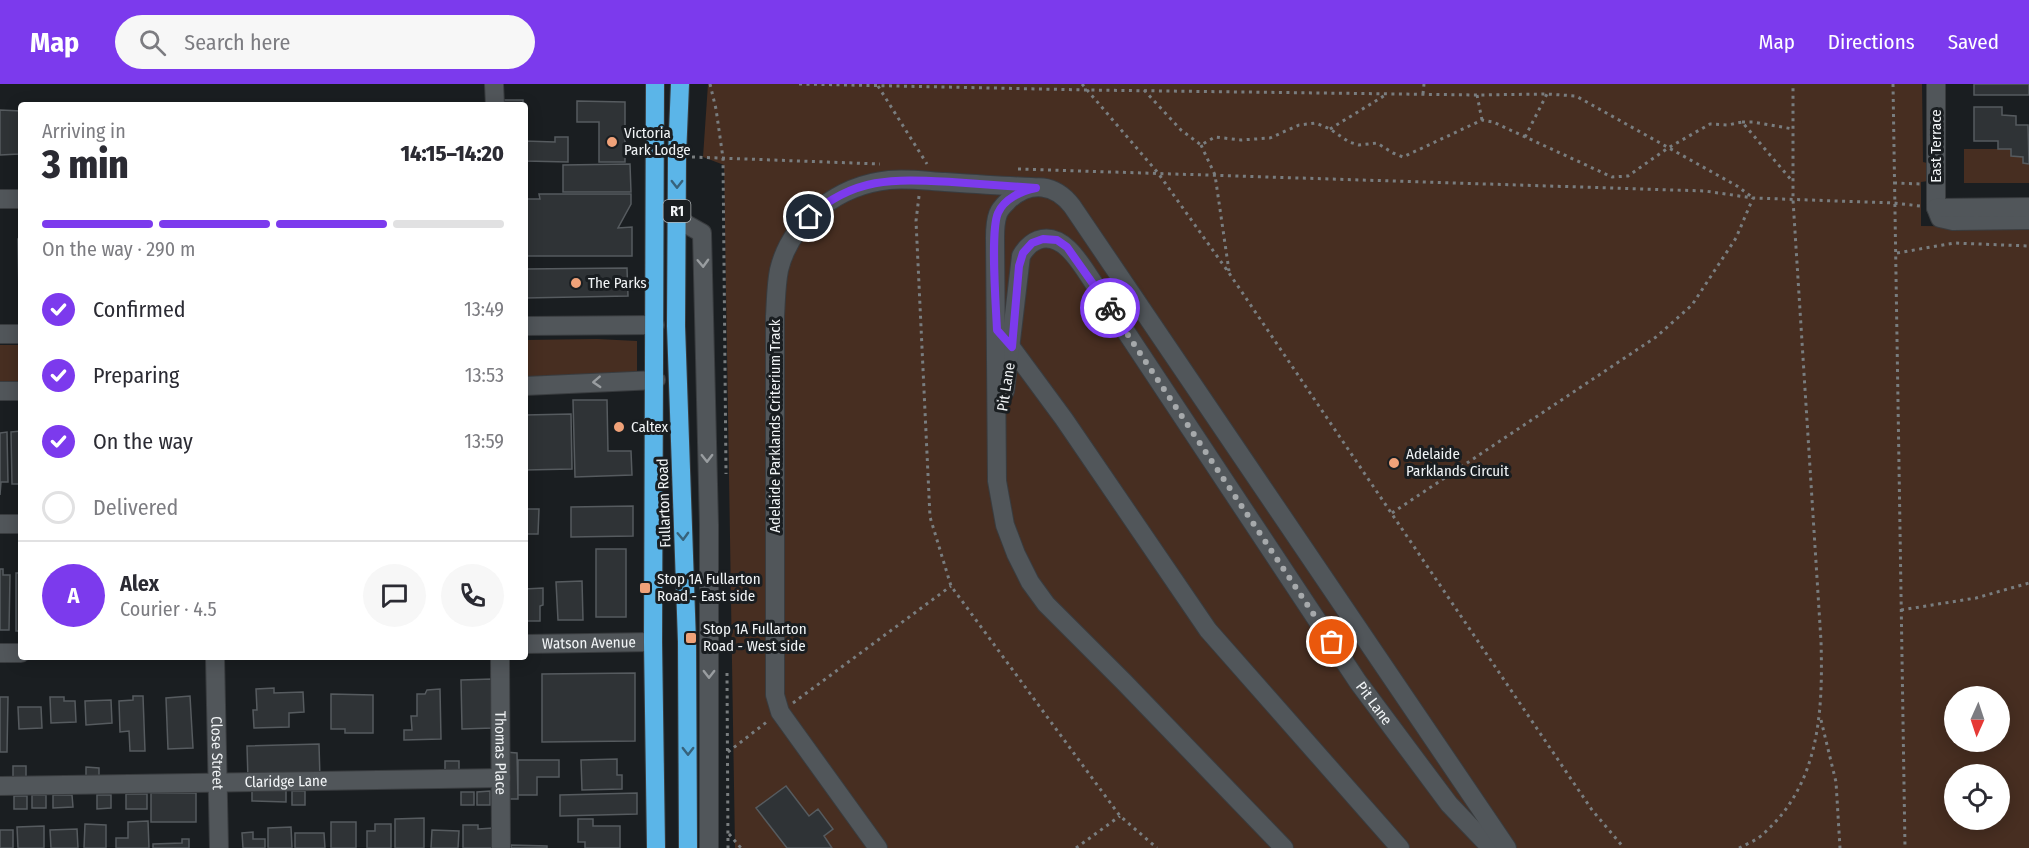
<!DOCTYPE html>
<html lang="en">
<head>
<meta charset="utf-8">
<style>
	body { margin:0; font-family:"Fira Sans Condensed",sans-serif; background:#f7f7f7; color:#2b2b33; height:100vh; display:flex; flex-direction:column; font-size:22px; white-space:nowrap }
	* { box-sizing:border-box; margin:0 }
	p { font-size:20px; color:#7c7c81 }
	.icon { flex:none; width:33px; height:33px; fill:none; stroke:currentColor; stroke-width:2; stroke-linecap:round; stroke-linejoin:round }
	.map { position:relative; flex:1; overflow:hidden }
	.details { position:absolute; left:18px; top:18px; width:510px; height:558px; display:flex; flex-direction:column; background:#fff; border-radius:6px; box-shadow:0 3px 15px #0003 }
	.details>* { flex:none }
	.needle { width:39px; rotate:183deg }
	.tools { position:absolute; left:1944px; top:602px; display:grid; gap:12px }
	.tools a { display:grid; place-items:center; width:66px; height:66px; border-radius:50%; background:#fff; box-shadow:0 3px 15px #0003; font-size:30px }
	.pin { position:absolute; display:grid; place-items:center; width:51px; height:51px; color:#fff; margin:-26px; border:3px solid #fff; border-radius:50%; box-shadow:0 2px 6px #0007 }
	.courier { position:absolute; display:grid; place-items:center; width:60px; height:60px; margin:-30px; border:4px solid #7c3aed; border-radius:50%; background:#fff; color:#222; box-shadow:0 2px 8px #0007 }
	.summary em { font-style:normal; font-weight:800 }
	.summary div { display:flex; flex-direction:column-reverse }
	.summary { display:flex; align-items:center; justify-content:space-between; height:102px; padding:0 24px }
	h1 { font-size:39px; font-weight:800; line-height:45px }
	.bar { display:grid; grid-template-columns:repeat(4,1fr); gap:9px 6px; align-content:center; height:72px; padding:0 24px }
	.bar i { height:8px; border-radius:4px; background:#e1e1e2 }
	.bar .active { background:#7c3aed }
	.bar p { grid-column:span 4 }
	.line { display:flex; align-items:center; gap:15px; padding:0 24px; border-top:2px solid #e1e1e2 }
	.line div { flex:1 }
	.round { display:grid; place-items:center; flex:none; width:63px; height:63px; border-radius:32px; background:#f7f7f7 }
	ol { padding:0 24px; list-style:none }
	li { display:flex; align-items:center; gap:18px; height:66px }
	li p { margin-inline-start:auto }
	li .icon { padding:6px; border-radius:50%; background:#7c3aed; color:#fff; stroke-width:4 }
	li:last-child { color:#7c7c81 }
	li i { width:33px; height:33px; border:3px solid #e1e1e2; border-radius:50% }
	header { display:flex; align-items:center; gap:36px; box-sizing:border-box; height:84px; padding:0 30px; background:#7c3aed; color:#fff }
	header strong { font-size:28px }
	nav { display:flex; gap:33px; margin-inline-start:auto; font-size:21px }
	.search { width:420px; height:54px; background:#f7f7f7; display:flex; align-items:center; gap:15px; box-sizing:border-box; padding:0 21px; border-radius:33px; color:#7c7c81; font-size:22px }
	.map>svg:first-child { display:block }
	.green { fill:#472e21; fill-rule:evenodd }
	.building { fill:#2f3336; stroke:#565b5f; stroke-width:1.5 }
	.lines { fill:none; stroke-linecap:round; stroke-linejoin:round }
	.minor-casing { stroke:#393c3f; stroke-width:20 }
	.highway-casing { stroke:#393c3f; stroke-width:20 }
	.path { stroke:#797d7f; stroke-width:3; stroke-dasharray:3 4.5; stroke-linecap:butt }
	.minor { stroke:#51565a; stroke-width:18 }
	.highway { stroke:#5bb5e8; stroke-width:18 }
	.oneway { stroke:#37627b }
	.oneway2 { stroke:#999da0 }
	.done { stroke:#a6a9ab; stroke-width:6; stroke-dasharray:0 10.8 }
	.route { stroke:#7c3aed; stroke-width:8 }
	.poi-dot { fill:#f0a279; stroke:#1a1e21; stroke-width:2 }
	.labels { text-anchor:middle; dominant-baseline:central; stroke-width:6; stroke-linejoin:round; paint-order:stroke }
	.shield { fill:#1a1e21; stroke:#b0b4b6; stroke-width:1.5 }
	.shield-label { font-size:14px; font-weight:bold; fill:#f1f4f6 }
	.poi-label { font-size:15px; fill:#f1f4f6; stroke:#1a1e21; text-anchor:start }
	.street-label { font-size:15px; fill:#f1f4f6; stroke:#1a1e21 }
</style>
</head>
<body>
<header>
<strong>Map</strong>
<div class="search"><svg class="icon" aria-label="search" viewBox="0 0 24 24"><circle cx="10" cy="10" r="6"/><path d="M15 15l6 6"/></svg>Search here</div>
<nav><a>Map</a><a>Directions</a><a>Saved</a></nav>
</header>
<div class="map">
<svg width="2029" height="764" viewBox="0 0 2029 764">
	<rect width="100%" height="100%" fill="#1a1e21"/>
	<path class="green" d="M708 0H1922L1923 78 1927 79 1928 97 1921 98V142L2029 143V764H735L724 81 703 73ZM1954 612H2000V657H1954ZM1954 690H2000V735H1954Z
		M1964 65H2011V72L2023 73V79L2029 80V99H1964Z
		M597 255 637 257V290L525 295V256Z
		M0 261H21V301H0Z"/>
	<path class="building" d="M1974 0H2029V11H1974Z
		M502 16H523V21H502Z
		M577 17 625 18V78H599V38H577Z
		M1974 23H2002V31L2016 32V41H2028L2029 80 2023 79V73L2011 72V65H1998V57H1974Z
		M0 26 21 27 19 70 0 71Z
		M555 53H568V78L525 77V57L555 58Z
		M630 80 631 108H563V81Z
		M539 110H631V120L618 144 632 143V172H525V115H540Z
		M18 155H21V213H19Z
		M627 184 628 212 525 214V185Z
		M573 316H607L608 367H631L632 391 575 393Z
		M571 330 572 385 525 386V331Z
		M21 347V400H12L11 348Z
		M7 348 8 398H1L0 411V349Z
		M633 422V452L571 453V423Z
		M525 425H539L538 450H525Z
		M596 465H626V533H596Z
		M0 485H3V491H10L9 546H0Z
		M16 489H21V547H16Z
		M582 497 583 536H558L556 498Z
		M543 504V521L540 522V537H525V505Z
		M635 589V657L542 658V590Z
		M492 595 493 644 462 645 461 596Z
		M274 604V609L303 608 304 628 289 629V643L254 644 253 626H257L256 605Z
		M440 605 441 655 404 656V646H412L411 632H417V610H425L427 606Z
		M331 610 373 611V649H345V645H331Z
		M133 612H143L145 667H130L129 647 120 648 119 617 133 616Z
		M190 612 193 664 168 665 166 614Z
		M0 613H8L7 668H0Z
		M50 613H64V617H75L76 638 51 639Z
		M111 616 112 639 86 641 85 617Z
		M18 623H41L42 644 19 645Z
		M319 660 320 695 248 696 247 662Z
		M506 668 517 669 518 715H506Z
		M617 675V691H622V705L582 706 581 676Z
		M518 676H559V693H537V711H518Z
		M445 677H459V690H445Z
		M13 682H26V696H13Z
		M86 683 99 684V697H86Z
		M786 702 809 732 818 725 833 745 824 752 832 764H787L756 724Z
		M252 705 286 706V718L252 717Z
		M292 707H305V721H292Z
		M490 707V721H477V708Z
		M461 708H474V721H461Z
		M151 709H196V738H151Z
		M637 709V730L560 732V711Z
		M126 710H147V725H126Z
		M32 711H46V724H32Z
		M53 711H72L73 723 53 724Z
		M97 711H111V724L97 725Z
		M14 712H27V725H14Z
		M424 734V764H395V735Z
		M578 735H593V742H620V764H585V758H578Z
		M148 737 149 764H116V754H128V738Z
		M331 738H356V764H331Z
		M85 740 106 741V764H84Z
		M375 740H391V764H367V747H375Z
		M463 741H478V745L493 744V764H463Z
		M44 742V764H18L17 743Z
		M291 743 292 764H268V744Z
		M77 745 78 764H51L50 746Z
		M0 746H13V764H0Z
		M432 746 459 747 458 764H431Z
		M253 748V755H265V764H243L242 749Z
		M295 749H324L325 764H295Z
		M182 755H189V764H153V760L182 759Z
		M511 761 547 762V764H511Z"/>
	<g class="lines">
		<g class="minor-casing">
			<g id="minor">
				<path d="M494 0 495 21"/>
				<path d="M1936 0V124L1940 134 1953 137 2029 136"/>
				<path d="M0 115H21"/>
				<path d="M1936 124 2029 123"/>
				<path d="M677 135 702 149 709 441V764"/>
				<path d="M525 242 655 241"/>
				<path d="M0 250H21"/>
				<path d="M1008 259 1064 335 1208 546 1400 764"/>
				<path d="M525 302 656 296"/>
				<path d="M0 307H21"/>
				<path id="s1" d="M1005 307 1021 172C1025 165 1030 159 1038 156 1066 146 1085 188 1099 207L1358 598 1449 720 1491 764"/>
				<path d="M0 440H21"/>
				<path id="s2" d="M525 560 653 558"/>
				<path d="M0 569H21"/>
				<path id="s3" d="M215 573 219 764"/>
				<path id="s4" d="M500 573 501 764"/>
				<path id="s5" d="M0 702 501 694"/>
				<path d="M878 764 780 628 775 611V232C776 217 776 201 779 186 791 136 840 101 889 96 907 94 927 97 945 98 974 100 1003 102 1032 103"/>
				<path d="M1284 764 1124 598 1046 520 1030 498 1016 470 1005 441 997 397 995 154C995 146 995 138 998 130 1000 124 1005 120 1010 115 1031 97 1055 100 1072 122L1507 764"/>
			</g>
		</g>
		<g class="highway-casing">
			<path id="highway" d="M655 0 653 558 656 764
				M680 0 677 72 676 242 687 558 688 764"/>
		</g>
		<path class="path" d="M710 0 716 25 723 74 726 390
			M799 0 1087 6 1477 11 1547 10 1576 12 1737 102 1752 113
			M1082 0 1158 89 1229 189 1592 726 1624 764
			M1893 0 1905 764
			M878 2 927 80
			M1144 6 1181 46 1201 61 1215 53 1241 56 1270 54 1299 41 1316 39 1330 45 1349 58 1359 61 1377 59 1393 69 1403 73 1482 36 1493 38 1612 93 1628 92 1668 64 1710 40 1728 41 1742 38 1793 98
			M1423 10 1424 0
			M1477 11 1482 36
			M1742 38H1753L1793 45
			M1330 45 1387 10
			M1525 53 1547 10
			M1201 61 1215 91 1229 187
			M692 73 880 80
			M1018 85 1705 107 1753 114 1894 119 1920 122
			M1894 99 1922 100
			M919 112 916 137 930 433 951 502 1120 732 1157 764
			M1897 169 1954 159 2029 162
			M1392 429 1656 253 1692 221 1736 154 1753 114
			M1901 526 1976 514 2029 499
			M727 589 728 764
			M793 619 951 502
			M1821 636 1836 698 1840 764
			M728 668 768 637
			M729 750 741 764
			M1076 764 1120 732
			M1739 764C1747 760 1757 756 1763 750 1820 700 1823 627 1821 557L1793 116V0"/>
		<use href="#minor" class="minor"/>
		<use href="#highway" class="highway"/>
	</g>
	<defs><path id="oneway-chevron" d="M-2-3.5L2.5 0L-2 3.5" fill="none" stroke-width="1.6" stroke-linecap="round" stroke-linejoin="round" transform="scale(1.5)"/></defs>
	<g class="oneway">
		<use href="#oneway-chevron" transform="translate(677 100) rotate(90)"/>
		<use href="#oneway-chevron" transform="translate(683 452) rotate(88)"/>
		<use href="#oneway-chevron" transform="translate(688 667) rotate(90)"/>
	</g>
	<g class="oneway2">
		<use href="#oneway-chevron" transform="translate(703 179) rotate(88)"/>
		<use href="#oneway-chevron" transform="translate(597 298) rotate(177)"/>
		<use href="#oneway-chevron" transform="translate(707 374) rotate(89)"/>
		<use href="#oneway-chevron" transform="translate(709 590) rotate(90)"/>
	</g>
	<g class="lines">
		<path class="done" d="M1110 224 1332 558"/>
		<path class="route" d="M809 133C855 92 895 95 952 98 980 100 1008 102 1036 104 1021 107 1004 115 998 129 990 147 996 222 997 246L1012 263 1019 182 1023 169 1032 159 1043 155 1057 156 1067 163 1110 224"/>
	</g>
	<g class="poi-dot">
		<circle cx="612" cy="58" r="6"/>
		<circle cx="576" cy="199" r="6"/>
		<circle cx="619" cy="343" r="6"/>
		<circle cx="1394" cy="379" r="6"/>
		<rect x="639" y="498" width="12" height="12" rx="3"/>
		<rect x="685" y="548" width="12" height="12" rx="3"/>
	</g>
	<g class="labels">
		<rect class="shield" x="663.5" y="116" width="27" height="22" rx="4.5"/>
		<g class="shield-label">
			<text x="677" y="127">R1</text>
		</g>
		<g class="poi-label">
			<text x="624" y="49">Victoria<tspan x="624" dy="17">Park Lodge</tspan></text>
			<text x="588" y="199">The Parks</text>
			<text x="631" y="343">Caltex</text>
			<text x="1406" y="370">Adelaide<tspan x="1406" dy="17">Parklands Circuit</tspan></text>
			<text x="657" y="495">Stop 1A Fullarton<tspan x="657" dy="17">Road - East side</tspan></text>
			<text x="703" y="545">Stop 1A Fullarton<tspan x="703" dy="17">Road - West side</tspan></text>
		</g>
		<g class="street-label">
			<text transform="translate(1936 62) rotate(-90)">East Terrace</text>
			<text transform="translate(1006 303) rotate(-81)">Pit Lane</text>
			<text transform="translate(775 342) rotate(-90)">Adelaide Parklands Criterium Track</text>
			<text transform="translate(664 419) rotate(-92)">Fullarton Road</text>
			<text stroke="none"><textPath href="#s2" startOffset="64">Watson Avenue</textPath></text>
			<text stroke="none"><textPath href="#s1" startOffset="741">Pit Lane</textPath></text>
			<text stroke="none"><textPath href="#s4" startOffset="96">Thomas Place</textPath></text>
			<text stroke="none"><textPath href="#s3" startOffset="96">Close Street</textPath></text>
			<text stroke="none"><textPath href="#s5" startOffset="286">Claridge Lane</textPath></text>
		</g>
	</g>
</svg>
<div class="tools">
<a><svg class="needle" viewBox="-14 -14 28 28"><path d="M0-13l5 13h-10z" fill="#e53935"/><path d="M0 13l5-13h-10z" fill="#7c7c81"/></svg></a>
<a><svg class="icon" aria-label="locate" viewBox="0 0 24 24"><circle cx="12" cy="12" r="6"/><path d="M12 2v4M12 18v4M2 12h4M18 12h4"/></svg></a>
</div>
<div class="pin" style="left:1332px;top:558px;background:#ea580c"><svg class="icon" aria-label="bag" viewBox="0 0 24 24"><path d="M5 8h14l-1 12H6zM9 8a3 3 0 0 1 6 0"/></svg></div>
<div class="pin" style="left:809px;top:133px;background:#1f2937"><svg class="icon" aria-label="home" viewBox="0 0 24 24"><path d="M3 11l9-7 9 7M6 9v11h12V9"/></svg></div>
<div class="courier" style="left:1110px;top:224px"><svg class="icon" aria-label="bike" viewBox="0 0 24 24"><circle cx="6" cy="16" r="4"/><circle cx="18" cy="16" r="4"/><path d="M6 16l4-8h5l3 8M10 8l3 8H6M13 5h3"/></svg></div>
<section class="details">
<div class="summary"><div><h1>3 min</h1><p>Arriving in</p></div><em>14:15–14:20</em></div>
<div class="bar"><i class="active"></i><i class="active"></i><i class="active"></i><i></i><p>On the way · 290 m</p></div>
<ol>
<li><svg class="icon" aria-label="check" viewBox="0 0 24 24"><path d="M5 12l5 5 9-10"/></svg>Confirmed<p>13:49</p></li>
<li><svg class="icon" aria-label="check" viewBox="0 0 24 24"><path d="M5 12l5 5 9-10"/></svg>Preparing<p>13:53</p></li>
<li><svg class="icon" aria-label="check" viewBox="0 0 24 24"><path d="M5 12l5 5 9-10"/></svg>On the way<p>13:59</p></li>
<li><i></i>Delivered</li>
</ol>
<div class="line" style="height:108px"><b class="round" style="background:#7c3aed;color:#fff">A</b><div><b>Alex</b><p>Courier · 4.5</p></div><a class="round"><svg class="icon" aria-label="chat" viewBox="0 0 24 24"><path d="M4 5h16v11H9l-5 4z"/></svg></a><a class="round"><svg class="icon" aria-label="phone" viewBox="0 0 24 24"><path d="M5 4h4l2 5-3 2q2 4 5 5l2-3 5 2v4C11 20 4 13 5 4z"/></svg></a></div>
</section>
</div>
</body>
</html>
